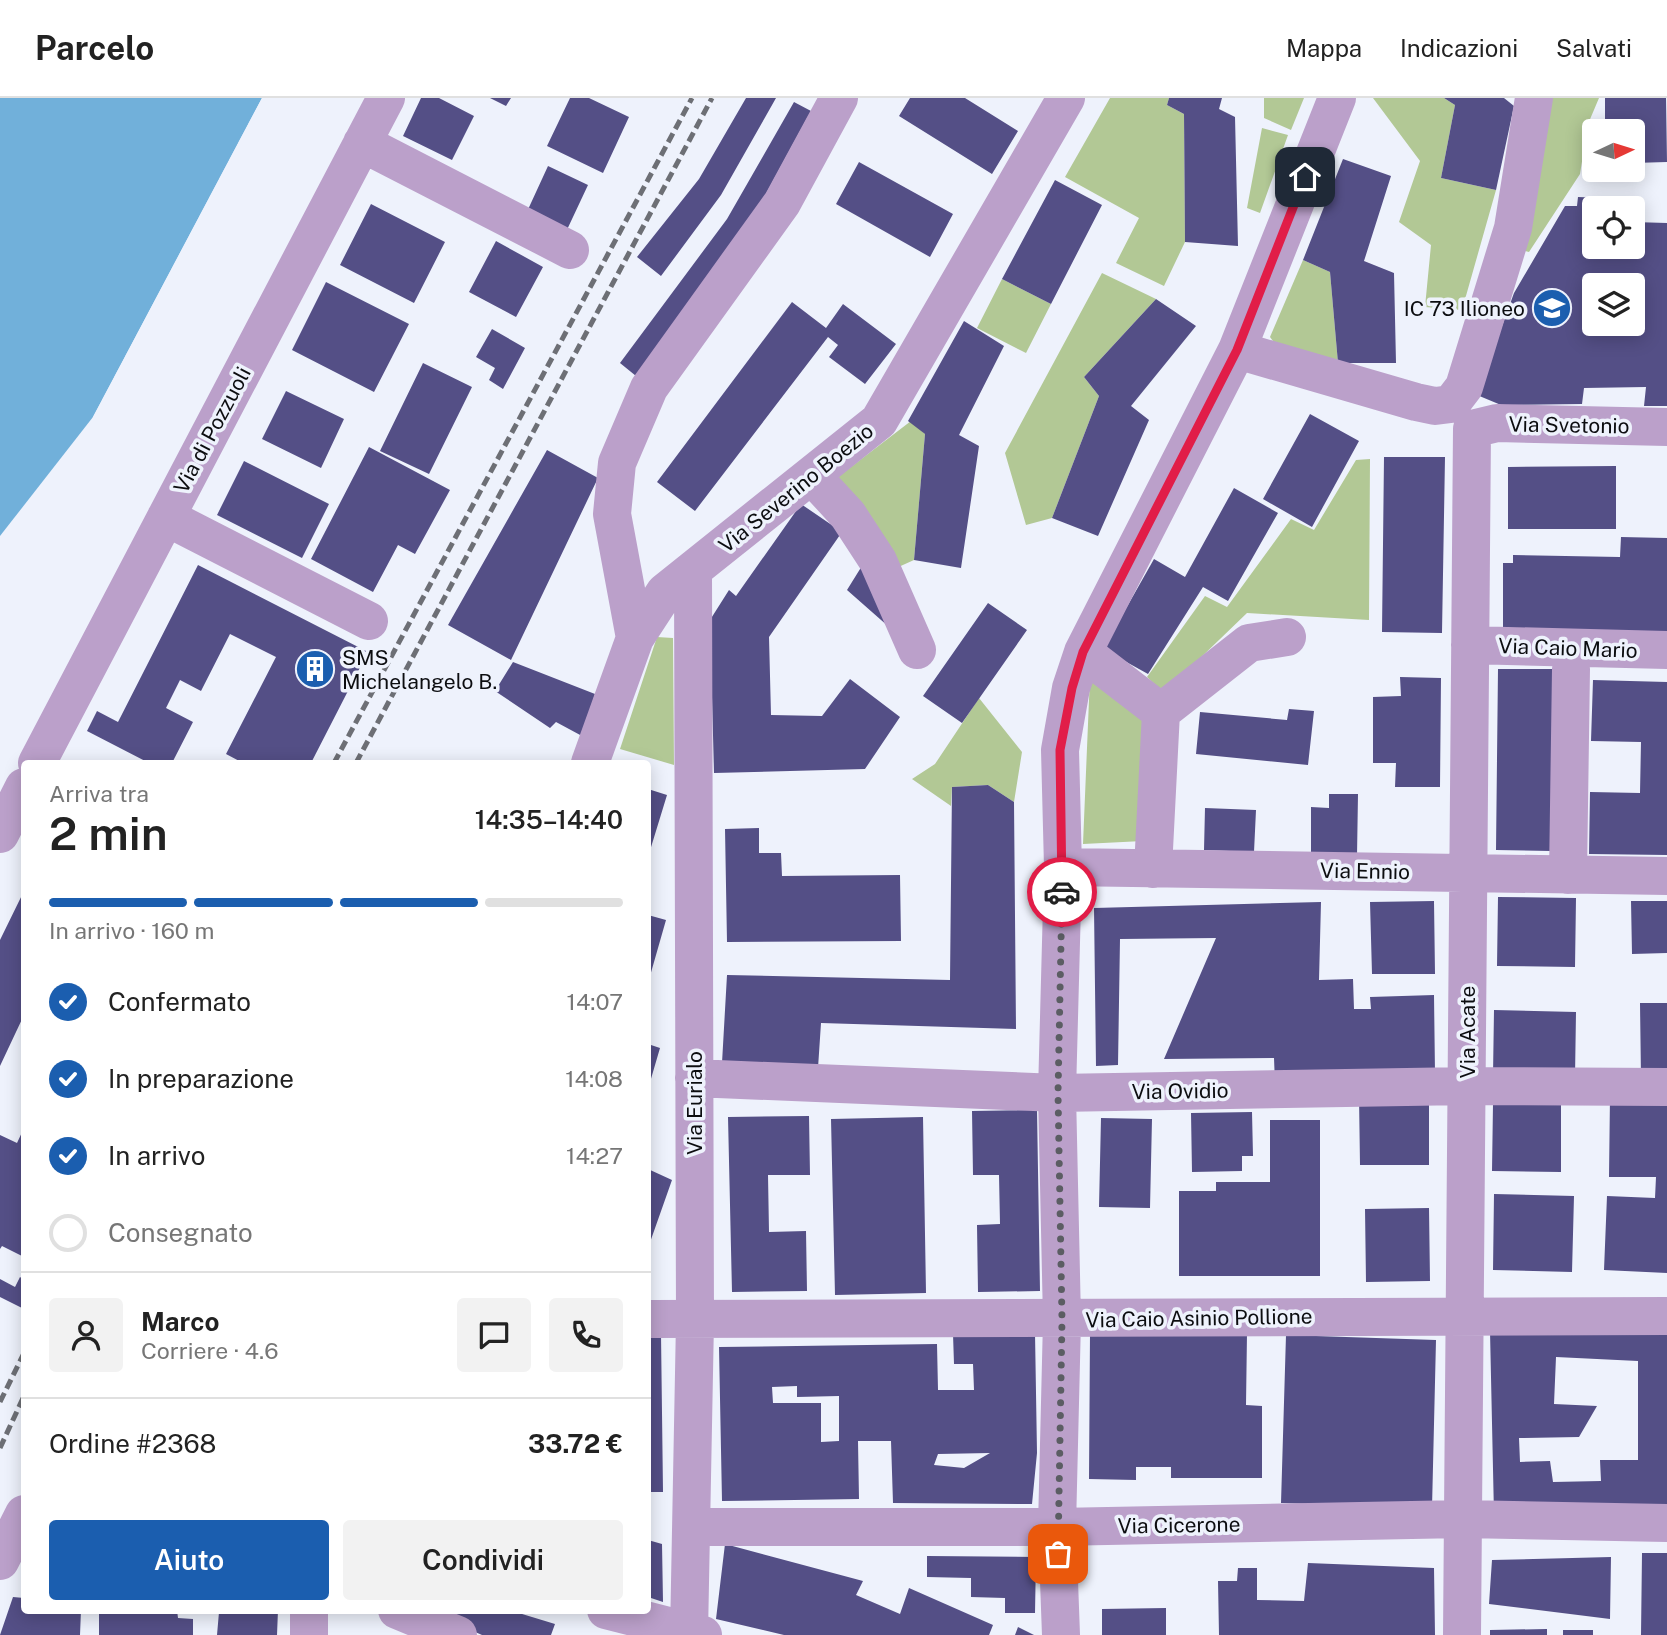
<!DOCTYPE html>
<html lang="it">
<head>
<meta charset="utf-8">
<style>
	body { margin:0; font-family:"Public Sans",sans-serif; background:#f2f2f2; color:#222; height:100vh; display:flex; flex-direction:column; font-size:26px; white-space:nowrap }
	* { box-sizing:border-box; margin:0 }
	p { font-size:23px; color:#767676 }
	.icon { flex:none; width:38px; height:38px; fill:none; stroke:currentColor; stroke-width:2; stroke-linecap:round; stroke-linejoin:round }
	.map { position:relative; flex:1; overflow:hidden }
	.drawer { position:absolute; left:21px; top:662px; width:630px; height:854px; display:flex; flex-direction:column; background:#fff; border-radius:7px; box-shadow:0 4px 18px #0003 }
	.drawer>* { flex:none }
	.needle { width:46px; rotate:86deg }
	.tools { position:absolute; left:1582px; top:21px; display:grid; gap:14px }
	.tools a { display:grid; place-items:center; width:63px; height:63px; border-radius:7px; background:#fff; box-shadow:0 4px 18px #0003; font-size:35px }
	.pin { position:absolute; display:grid; place-items:center; width:60px; height:60px; color:#fff; margin:-30px; border-radius:14px; box-shadow:0 4px 10px #0006 }
	.courier { position:absolute; display:grid; place-items:center; width:70px; height:70px; margin:-35px; border:5px solid #e11d48; border-radius:50%; background:#fff; color:#222; box-shadow:0 2px 9px #0007 }
	.head em { font-style:normal; font-weight:600 }
	.head div { display:flex; flex-direction:column-reverse }
	.head { display:flex; align-items:center; justify-content:space-between; height:119px; padding:0 28px }
	h1 { font-size:46px; font-weight:600; line-height:52px }
	.bar { display:grid; grid-template-columns:repeat(4,1fr); gap:10px 7px; align-content:center; height:84px; padding:0 28px }
	.bar i { height:9px; border-radius:5px; background:#e0e0e0 }
	.bar .selected { background:#1b5eaf }
	.bar p { grid-column:span 4 }
	.line { display:flex; align-items:center; gap:18px; padding:0 28px; border-top:2px solid #e0e0e0 }
	.line div { flex:1 }
	.round { display:grid; place-items:center; flex:none; width:74px; height:74px; border-radius:7px; background:#f2f2f2 }
	ol { padding:0 28px; list-style:none }
	li { display:flex; align-items:center; gap:21px; height:77px }
	li p { margin-inline-start:auto }
	li .icon { padding:7px; border-radius:50%; background:#1b5eaf; color:#fff; stroke-width:4 }
	li:last-child { color:#767676 }
	li i { width:38px; height:38px; border:4px solid #e0e0e0; border-radius:50% }
	.action { display:flex; gap:14px; margin-top:auto; padding:14px 28px }
	.action a { flex:1; height:80px; border-radius:7px; background:#1b5eaf; color:#fff; font-size:28px; font-weight:600; line-height:80px; text-align:center }
	.action a+a { background:#f2f2f2; color:#222 }
	header { display:flex; align-items:center; gap:42px; box-sizing:border-box; height:98px; padding:0 35px; background:#fff; border-bottom:2px solid #e0e0e0 }
	header strong { font-size:33px }
	nav { display:flex; gap:38px; margin-inline-start:auto; font-size:24px }
	.map>svg:first-child { display:block }
	.green { fill:#b2c895 }
	.water { fill:#71b0da }
	.pier { fill:#eef2fc }
	.building { fill:#544f86; fill-rule:evenodd }
	.lines { fill:none; stroke-linecap:round; stroke-linejoin:round }
	.minor { stroke:#bba0ca; stroke-width:38 }
	.rail { stroke:#6d6f75; stroke-width:5; stroke-dasharray:10 5; stroke-linecap:butt }
	.done { stroke:#5b5d63; stroke-width:7; stroke-dasharray:0 12.6 }
	.route { stroke:#e11d48; stroke-width:9 }
	.labels { text-anchor:middle; dominant-baseline:central; stroke-width:7; stroke-linejoin:round; paint-order:stroke }
	.poi-label { font-size:21px; fill:#0c0d10; stroke:#eef2fc; text-anchor:end }
	.street-label { font-size:21px; fill:#0c0d10; stroke:#eef2fc }
</style>
</head>
<body>
<header>
<strong>Parcelo</strong>
<nav><a>Mappa</a><a>Indicazioni</a><a>Salvati</a></nav>
</header>
<div class="map">
<svg width="1667" height="1537" viewBox="0 0 1667 1537">
	<rect width="100%" height="100%" fill="#eef2fc"/>
	<path class="green" d="M1110 0H1169L1167 7 1184 16 1185 144 1164 188 1116 165 1139 120 1065 79Z
		M1264 0H1304L1291 32 1264 20Z
		M1373 0H1444L1455 7 1441 80 1496 92 1462 212 1425 209 1431 147 1399 124 1420 63Z
		M1552 0H1599L1588 26 1580 76 1529 154 1517 151Z
		M1262 30 1288 37 1260 115 1247 110Z
		M1303 162 1330 174 1338 265 1279 251 1270 239Z
		M1102 175 1156 201 1084 279 1099 298 1052 420 1026 427 1005 355Z
		M1002 181 1051 206 1026 255 977 230Z
		M911 323 925 336 914 462 894 471 834 382Z
		M1370 361 1369 522 1247 515 1164 595 1147 579 1205 498 1227 509 1291 421 1314 432 1356 362Z
		M657 539 673 540 674 667 620 651Z
		M1090 578 1151 627 1143 743 1083 746Z
		M979 600 1022 654 1014 704 988 687 952 689 951 708 912 681 935 666Z"/>
	<path class="water" d="M0 0H262L93 319 0 438Z"/>
	<path class="pier" d="M262 0 265 2 91 327 93 319Z"/>
	<path class="building" d="M421 0H439L474 18 452 62 403 38Z
		M490 0H511L506 8Z
		M570 0H589L629 19 603 75 547 48Z
		M746 0H776L721 97 661 178 637 159 699 81Z
		M910 0H965L1018 33 992 76 899 18Z
		M1169 0H1222L1219 11 1235 19 1238 148 1185 144 1184 16 1167 7Z
		M1444 0H1504L1514 8 1496 92 1441 80 1455 7Z
		M1605 0H1666L1667 64 1633 65V33H1594V66H1589L1588 26 1605 25Z
		M794 4 811 13 747 131 636 278 620 265 727 121Z
		M1343 61 1391 78 1364 163 1394 175 1396 265H1338L1330 174 1303 162Z
		M859 64 953 116 930 159 836 106Z
		M548 68 588 87 565 136 525 118Z
		M1055 82 1102 107 1051 206 1002 181Z
		M1578 99 1628 101 1629 110H1594V149H1633V124L1667 125V308H1644L1646 289 1584 290 1582 306 1501 307 1477 297 1514 195 1565 108H1577ZM1594 187H1633V226H1594Z
		M371 106 445 144 414 205 340 167Z
		M496 143 543 169 516 219 469 194Z
		M326 184 409 226 374 294 292 252Z
		M1156 201 1196 228 1131 308 1149 322 1098 438 1052 420 1099 298 1084 279Z
		M792 204 826 230 843 206 896 246 865 286 829 259 838 247 828 239 695 413 657 384Z
		M964 223 1004 248 959 337 979 348 961 470 914 462 925 336 908 323Z
		M492 231 525 250 503 291 489 282 495 270 476 259Z
		M423 265 472 289 429 376 380 353Z
		M286 293 344 321 321 370 262 341Z
		M1310 316 1359 343 1312 429 1263 401Z
		M369 349 450 392 415 456 398 447 373 494 311 461Z
		M547 352 598 380 511 562 448 527Z
		M1384 359H1445L1442 535 1382 534Z
		M244 363 329 406 302 460 217 417Z
		M1616 368V431H1508V369Z
		M1234 390 1278 415 1228 503 1203 489 1148 576 1103 551 1154 461 1185 479Z
		M801 406 842 434 769 539 771 617 822 618 850 581 900 619 865 671 714 675 710 522 729 492 736 498Z
		M1621 439 1667 440V537L1503 536V465H1513V457L1620 459Z
		M865 463 889 529 847 492Z
		M198 467 368 554 311 665H243L226 656 276 559 230 536 201 593 180 582 166 610 193 624 172 665H149L87 633 97 613 118 624Z
		M988 505 1027 532 962 625 923 598Z
		M513 564 595 596 582 638 556 624 550 630 495 593Z
		M1498 571H1554L1551 753 1496 752Z
		M1400 579 1441 580 1440 689H1395L1396 665H1373V599L1401 598Z
		M1593 582 1667 584V757L1589 756 1590 694 1640 695 1641 644 1591 643Z
		M1289 611 1314 613 1308 667 1196 656 1200 614 1287 622Z
		M988 687 1014 704 1016 931 821 925 818 970 722 965 727 877 950 882 952 689Z
		M648 691 667 697 648 759Z
		M1329 696H1358L1357 758H1311V709L1329 710Z
		M1205 710 1256 712 1254 754 1204 752Z
		M759 730V755H781L782 778 900 777 901 843 727 844 725 731Z
		M24 793V917L0 968V842Z
		M1498 799 1576 800 1575 869 1497 868Z
		M1434 803 1435 876H1372L1370 804Z
		M1631 803H1667V855L1632 856Z
		M1321 804 1319 882 1353 881 1354 911H1371L1370 899 1434 897 1435 976 1275 986 1274 960 1164 961 1216 840 1120 841 1118 967 1096 968 1094 810Z
		M648 817 666 822 648 885Z
		M1640 905H1667V980H1641Z
		M1494 912 1576 914 1575 979 1493 977Z
		M648 946 660 950 648 991Z
		M1359 998H1429V1067H1360Z
		M1610 998 1667 999V1175L1604 1172 1607 1098 1655 1100 1656 1079H1609Z
		M1493 1006 1561 1007V1074L1492 1073Z
		M1037 1012 1040 1193 978 1194 977 1127 1000 1126 999 1077H973L972 1013Z
		M1252 1014 1253 1058H1242V1073L1192 1074 1191 1015Z
		M809 1018 810 1077H768L769 1134 806 1133 807 1193 732 1194 728 1019Z
		M923 1019 926 1195 835 1197 831 1021Z
		M1101 1020 1152 1021 1150 1110 1099 1109Z
		M1270 1022H1320V1178H1179V1093H1216V1084H1270Z
		M24 1030V1159L2 1148 0 1151V1037L17 1045Z
		M648 1071 672 1082 648 1150Z
		M1494 1096 1574 1098 1572 1174 1493 1172Z
		M1429 1110 1430 1183 1366 1184 1365 1111Z
		M20 1179 24 1182 22 1210 0 1199V1181L15 1189Z
		M1490 1233 1667 1237V1413L1494 1417ZM1556 1259 1638 1263V1362H1600L1601 1383 1553 1384 1550 1363 1520 1364 1519 1340 1579 1339 1597 1308 1554 1306Z
		M1035 1235 1037 1355 1032 1406 893 1405 891 1343H858L859 1401 722 1403 719 1249 937 1246 938 1292H974L973 1266H954L953 1236ZM797 1288V1299L839 1298V1343L821 1344V1305H773L772 1289ZM990 1355 964 1370 934 1367 938 1356Z
		M1090 1235H1247L1246 1307 1262 1308V1380H1171V1369H1136V1382L1089 1381Z
		M648 1236H661L663 1394H648Z
		M1286 1237 1436 1242 1432 1410 1281 1405Z
		M648 1442 662 1446 663 1504 648 1499Z
		M725 1446 863 1483 856 1497 900 1516 909 1490 993 1527 989 1537H784L716 1521Z
		M1642 1455H1667V1537H1641Z
		M927 1458 1036 1459 1035 1515H1005V1500L971 1499V1480L927 1479Z
		M1611 1459 1610 1521 1489 1506 1492 1462Z
		M1308 1465 1434 1470 1435 1537H1219L1218 1483H1237L1238 1470H1257V1502L1304 1503Z
		M13 1499 24 1500V1512H81L80 1537H0Z
		M1166 1510V1537H1102V1511Z
		M99 1512H177L178 1520 193 1521V1537H99Z
		M217 1512H278L277 1537H217L219 1514Z
		M425 1512H509L555 1526 551 1537H482Z
		M1018 1529 1034 1537H1015Z
		M1547 1531V1537H1490V1532Z
		M1563 1532H1593V1537H1563Z"/>
	<g class="lines">
		<path class="minor" d="M362 45 570 152
			M1237 252 1416 304 1435 308 1451 306 1464 289 1513 130 1534 0
			M812 378 848 417 878 463 917 552
			M166 419 369 523
			M635 540 612 416 617 365 649 290 782 105 839 0
			M1470 547 1667 552
			M1083 554 1161 614 1153 771
			M1161 614 1249 545 1287 539
			M37 665 386 0
			M590 665 635 540 665 494 879 323 1066 0
			M0 736 24 689
			M1063 769 1667 778
			M1568 777 1571 571
			M694 980 1057 995 1467 988 1667 989
			M648 1221 1667 1218
			M692 1429H1057L1463 1421 1667 1425
			M0 1463 24 1416
			M397 1512 458 1537
			M606 1512 703 1537
			M309 1537V1512
			M689 1537 695 1223 693 473
			M1061 1537 1057 1429 1062 1222 1057 995 1063 769 1060 652 1071 590 1083 554 1237 252 1337 0
			M1462 1537 1472 331 1497 325 1667 329"/>
		<path class="rail" d="M334 665 692 0
			M356 665 712 0
			M0 1304 24 1255
			M0 1350 24 1298"/>
	</g>
	<g class="lines">
		<path class="done" d="M1058 1456 1062 1222 1058 995 1062 794"/>
		<path class="route" d="M1062 794 1060 652 1072 590 1083 554 1237 252 1305 79"/>
	</g>
	<defs>
		<g id="school-disc" transform="scale(2.0125)"><circle r="9.5" fill="#1b5eaf" stroke="#eef2fc"/><path d="M0-5L7-2L0 1L-7-2ZM-4 1L0 2.5L4 1V4Q0 6-4 4Z" fill="#fff"/></g>
		<g id="building-disc" transform="scale(2.0125)"><circle r="9.5" fill="#1b5eaf" stroke="#eef2fc"/><path d="M-4-6H4V6H1V3H-1V6H-4ZM-2.5-4.3h1.7v1.8h-1.7ZM.8-4.3h1.7v1.8H.8ZM-2.5-1h1.7V.8h-1.7ZM.8-1h1.7V.8H.8Z" fill="#fff"/></g>
	</defs>
	<g fill-rule="evenodd">
		<use href="#school-disc" x="1552" y="210"/>
		<use href="#building-disc" x="315" y="571"/>
	</g>
	<g class="labels">
		<g class="poi-label">
			<text x="1525" y="210">IC 73 Ilioneo</text>
			<text x="342" y="559" text-anchor="start">SMS<tspan x="342" dy="24">Michelangelo B.</tspan></text>
		</g>
		<g class="street-label">
			<text transform="translate(1569 327) rotate(1)">Via Svetonio</text>
			<text transform="translate(212 332) rotate(-62)">Via di Pozzuoli</text>
			<text transform="translate(796 390) rotate(-39)">Via Severino Boezio</text>
			<text transform="translate(1568 550) rotate(2)">Via Caio Mario</text>
			<text transform="translate(1365 773) rotate(1)">Via Ennio</text>
			<text transform="translate(1467 934) rotate(-90)">Via Acate</text>
			<text transform="translate(1180 993) rotate(-1)">Via Ovidio</text>
			<text transform="translate(694 1005) rotate(-90)">Via Eurialo</text>
			<text transform="translate(1199 1220) rotate(-1)">Via Caio Asinio Pollione</text>
			<text transform="translate(1179 1427) rotate(-1)">Via Cicerone</text>
		</g>
	</g>
</svg>
<div class="tools">
<a><svg class="needle" viewBox="-14 -14 28 28"><path d="M0-13l5 13h-10z" fill="#e53935"/><path d="M0 13l5-13h-10z" fill="#767676"/></svg></a>
<a><svg class="icon" aria-label="locate" viewBox="0 0 24 24"><circle cx="12" cy="12" r="6"/><path d="M12 2v4M12 18v4M2 12h4M18 12h4"/></svg></a>
<a><svg class="icon" aria-label="layers" viewBox="0 0 24 24"><path d="M12 4l9 5-9 5-9-5zM3 14l9 5 9-5"/></svg></a>
</div>
<div class="pin" style="left:1058px;top:1456px;background:#ea580c"><svg class="icon" aria-label="bag" viewBox="0 0 24 24"><path d="M5 8h14l-1 12H6zM9 8a3 3 0 0 1 6 0"/></svg></div>
<div class="pin" style="left:1305px;top:79px;background:#1f2937"><svg class="icon" aria-label="home" viewBox="0 0 24 24"><path d="M3 11l9-7 9 7M6 9v11h12V9"/></svg></div>
<div class="courier" style="left:1062px;top:794px"><svg class="icon" aria-label="car" viewBox="0 0 24 24"><path d="M5 17H2v-5l4-1 3-4h7l3 4 3 1v5h-3M9 17h6M6 11h13"/><circle cx="7" cy="17" r="2"/><circle cx="17" cy="17" r="2"/></svg></div>
<section class="drawer">
<div class="head"><div><h1>2 min</h1><p>Arriva tra</p></div><em>14:35–14:40</em></div>
<div class="bar"><i class="selected"></i><i class="selected"></i><i class="selected"></i><i></i><p>In arrivo · 160 m</p></div>
<ol>
<li><svg class="icon" aria-label="check" viewBox="0 0 24 24"><path d="M5 12l5 5 9-10"/></svg>Confermato<p>14:07</p></li>
<li><svg class="icon" aria-label="check" viewBox="0 0 24 24"><path d="M5 12l5 5 9-10"/></svg>In preparazione<p>14:08</p></li>
<li><svg class="icon" aria-label="check" viewBox="0 0 24 24"><path d="M5 12l5 5 9-10"/></svg>In arrivo<p>14:27</p></li>
<li><i></i>Consegnato</li>
</ol>
<div class="line" style="height:126px"><a class="round"><svg class="icon" aria-label="person" viewBox="0 0 24 24"><circle cx="12" cy="8" r="4"/><path d="M4 21q1-7 8-7t8 7"/></svg></a><div><b>Marco</b><p>Corriere · 4.6</p></div><a class="round"><svg class="icon" aria-label="chat" viewBox="0 0 24 24"><path d="M4 5h16v11H9l-5 4z"/></svg></a><a class="round"><svg class="icon" aria-label="phone" viewBox="0 0 24 24"><path d="M5 4h4l2 5-3 2q2 4 5 5l2-3 5 2v4C11 20 4 13 5 4z"/></svg></a></div>
<div class="line" style="height:91px"><div>Ordine #2368</div><b>33.72 €</b></div>
<div class="action"><a>Aiuto</a><a>Condividi</a></div>
</section>
</div>
</body>
</html>
